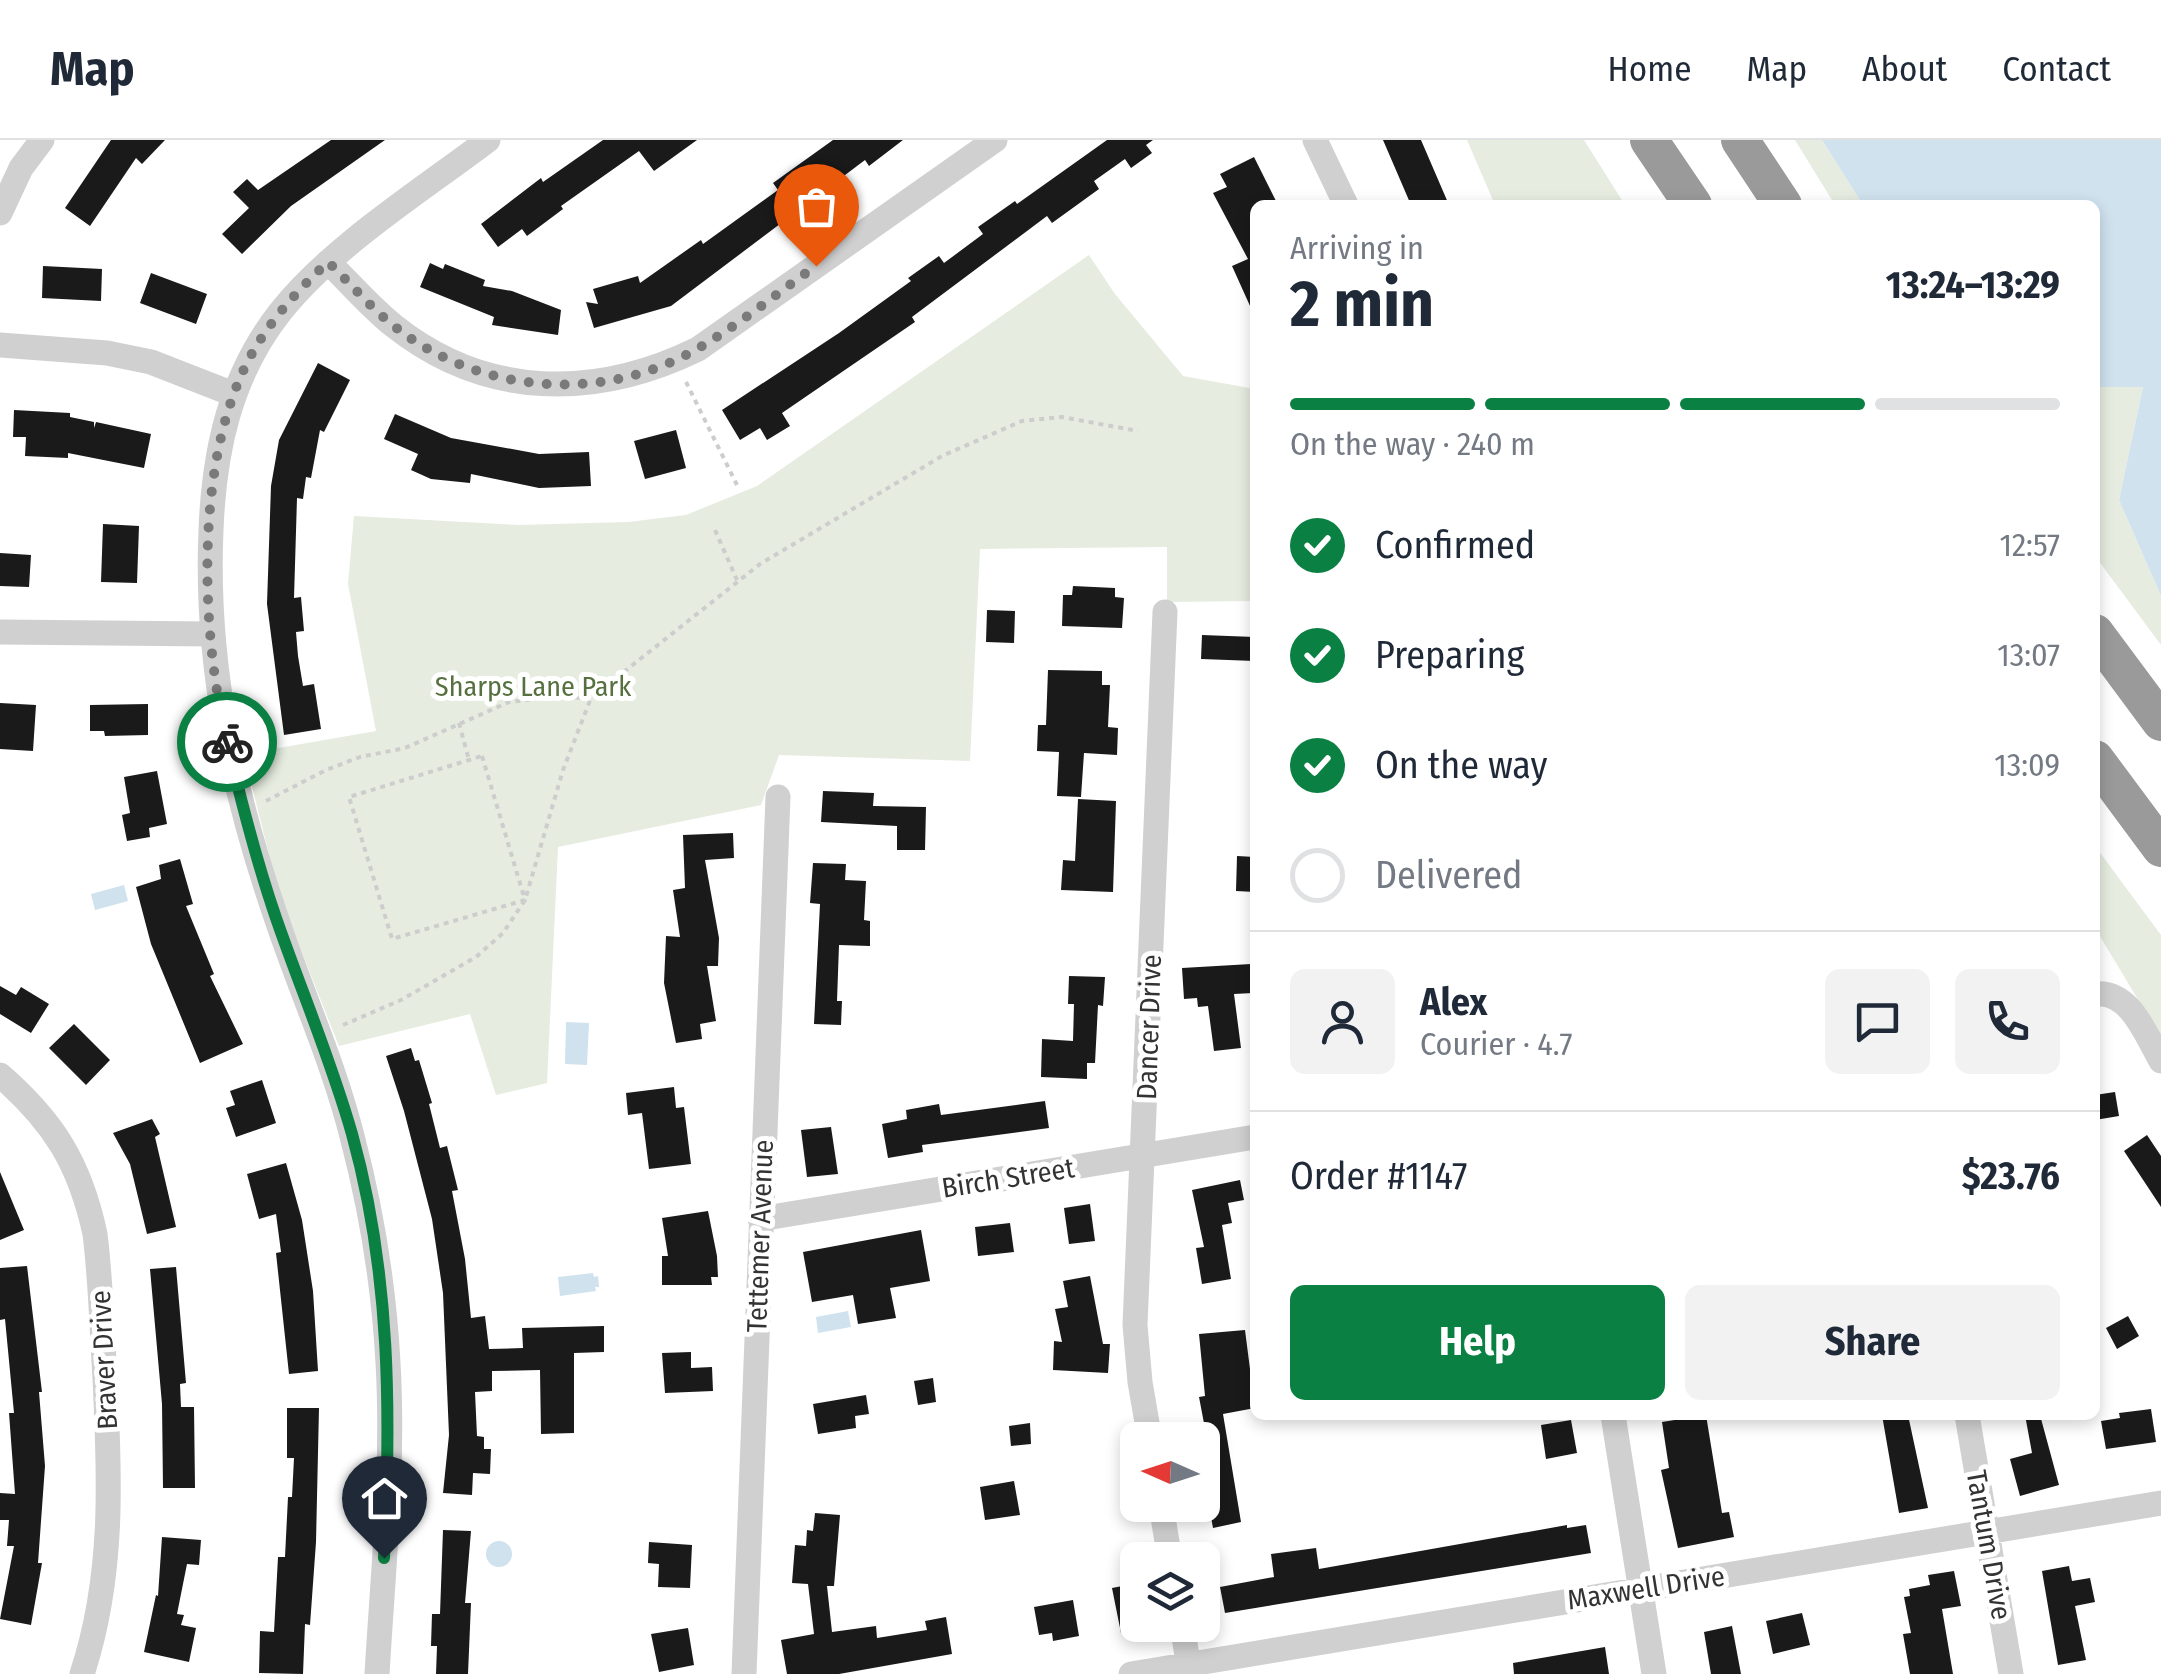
<!DOCTYPE html>
<html lang="en">
<head>
<meta charset="utf-8">
<style>
	body { margin:0; font-family:"Fira Sans Condensed",sans-serif; background:#f2f2f3; color:#1f2937; height:100vh; display:flex; flex-direction:column; font-size:38px; white-space:nowrap }
	* { box-sizing:border-box; margin:0 }
	p { font-size:32px; color:#747a83 }
	.icon { flex:none; width:55px; height:55px; fill:none; stroke:currentColor; stroke-width:2; stroke-linecap:round; stroke-linejoin:round }
	.map { position:relative; flex:1; overflow:hidden }
	.panel { position:absolute; left:1250px; top:60px; width:850px; height:1220px; display:flex; flex-direction:column; background:#fff; border-radius:15px; box-shadow:0 5px 15px #0003 }
	.panel>* { flex:none }
	.needle { width:65px; rotate:273deg }
	.tools { position:absolute; left:1120px; top:1282px; display:grid; gap:20px }
	.tools a { display:grid; place-items:center; width:100px; height:100px; border-radius:15px; background:#fff; box-shadow:0 5px 15px #0003; font-size:50px }
	.pin { position:absolute; display:grid; place-items:center; width:85px; height:85px; color:#fff; margin:-102px -42px; border-radius:50% 50% 50% 0; rotate:-45deg; box-shadow:0 0 10px #0007 }
	.pin .icon { rotate:45deg }
	.courier { position:absolute; display:grid; place-items:center; width:100px; height:100px; margin:-50px; border:8px solid #0b8043; border-radius:50%; background:#fff; color:#222; box-shadow:0 2px 12px #0007 }
	.headline em { font-style:normal; font-weight:700 }
	.headline div { display:flex; flex-direction:column-reverse }
	.headline { display:flex; align-items:center; justify-content:space-between; height:170px; padding:0 40px }
	h1 { font-size:65px; font-weight:700; line-height:75px }
	.bar { display:grid; grid-template-columns:repeat(4,1fr); gap:15px 10px; align-content:center; height:120px; padding:0 40px }
	.bar i { height:12px; border-radius:8px; background:#e0e1e3 }
	.bar .current { background:#0b8043 }
	.bar p { grid-column:span 4 }
	.line { display:flex; align-items:center; gap:25px; padding:0 40px; border-top:2px solid #e0e1e3 }
	.line div { flex:1 }
	.round { display:grid; place-items:center; flex:none; width:105px; height:105px; border-radius:15px; background:#f2f2f3 }
	ol { padding:0 40px; list-style:none }
	li { display:flex; align-items:center; gap:30px; height:110px }
	li p { margin-inline-start:auto }
	li .icon { padding:10px; border-radius:50%; background:#0b8043; color:#fff; stroke-width:4 }
	li:last-child { color:#747a83 }
	li i { width:55px; height:55px; border:5px solid #e0e1e3; border-radius:50% }
	.cta { display:flex; gap:20px; margin-top:auto; padding:20px 40px }
	.cta a { flex:1; height:115px; border-radius:15px; background:#0b8043; color:#fff; font-size:40px; font-weight:700; line-height:115px; text-align:center }
	.cta a+a { background:#f2f2f3; color:#1f2937 }
	header { display:flex; align-items:center; gap:60px; box-sizing:border-box; height:140px; padding:0 50px; background:#fff; border-bottom:2px solid #e0e1e3 }
	header strong { font-size:48px }
	nav { display:flex; gap:55px; margin-inline-start:auto; font-size:35px }
	.map>svg:first-child { display:block }
	.green { fill:#e6ecdf }
	.water { fill:#cfe2ee }
	.building { fill:#1a1a1a }
	.lines { fill:none; stroke-linecap:round; stroke-linejoin:round }
	.path { stroke:#cdcdcd; stroke-width:4; stroke-dasharray:5 5; stroke-linecap:butt }
	.minor { stroke:#d0d0d0; stroke-width:25 }
	.highway { stroke:#9a9a9a; stroke-width:38 }
	.done { stroke:#7a7a7a; stroke-width:10; stroke-dasharray:0 18 }
	.route { stroke:#0b8043; stroke-width:12 }
	.labels { text-anchor:middle; dominant-baseline:central; stroke-width:10; stroke-linejoin:round; paint-order:stroke }
	.park-label { font-size:28px; fill:#56703f; stroke:#fff }
	.street-label { font-size:28px; fill:#333; stroke:#fff }
</style>
</head>
<body>
<header>
<strong>Map</strong>
<nav><a>Home</a><a>Map</a><a>About</a><a>Contact</a></nav>
</header>
<div class="map">
<svg width="2161" height="1534" viewBox="0 0 2161 1534">
	<rect width="100%" height="100%" fill="#fff"/>
	<path class="green" d="M1467 0H1584L1625 65H1495Z
		M1795 0H1822L1863 65H1835Z
		M1089 115 1115 154 1183 236 1255 249V461L1167 462V407L980 409 970 621 779 615 761 665 558 707 547 943 496 955 470 874 339 906 279 755 244 614 376 591 348 444 354 376 519 385 628 382 686 375 757 346Z
		M2095 247H2143L2119 360 2161 456V505L2095 416Z
		M2095 706 2161 795V898L2095 788Z"/>
	<path class="water" d="M1822 0H2161V456L2119 360 2143 247H2095V65H1863Z
		M124 745 128 761 95 770 91 754Z
		M566 882 589 883 587 925 565 924Z
		M593 1133 594 1137 598 1136 599 1147H595L596 1151 560 1156 558 1137Z
		M848 1171 851 1187 818 1193 816 1177Z
		M486 1414a13 13 0 1 1 26 0a13 13 0 1 1-26 0Z"/>
	<path class="building" d="M111 0H165L142 24 136 18 90 86 65 68Z
		M331 0H385L291 66 242 114 222 94 249 68 233 52 247 39 258 50Z
		M603 0H697L654 31 639 11 561 66 563 69 527 96 522 89 498 107 481 84 541 38 543 42Z
		M833 0H903L869 26 865 20 671 166 594 188 586 162 598 164 593 149 638 136 640 143 701 100 703 104 778 50 773 43Z
		M1107 0H1153L1146 5 1152 13 1131 28 1125 19 1094 41 1099 49 1052 83 1047 76 912 177 915 182 782 273 790 286 767 300 760 288 740 300 722 270 839 193 911 141 908 138 939 116 944 123 983 94 978 87 1015 61 1017 64Z
		M1383 0H1421L1449 65H1411Z
		M1254 17 1278 65H1255V177L1232 126 1248 119 1213 53 1227 47 1220 34Z
		M430 123 443 129 445 124 485 140 483 146 512 151 561 170 558 195 492 185 494 177 420 147Z
		M43 126 102 129 101 161 42 158Z
		M151 133 207 154 196 184 140 163Z
		M318 223 350 240 324 292 320 290 311 338 306 337 303 359 297 358 294 458 301 457 304 491 296 492 298 516 303 546 314 544 321 589 284 595 267 464 271 346 279 300Z
		M14 270 70 273V277L94 282V288L96 282 151 294 144 328 68 313V318L25 316 26 297H13Z
		M395 274 451 298 539 314 589 312 591 346 539 348 471 334 470 343 431 339 411 330 418 314 384 299Z
		M676 290 686 328 645 339 634 301Z
		M103 384 139 386 137 443 101 442Z
		M0 413 31 415 29 447 0 446Z
		M1073 446 1115 448V457L1124 458 1122 488 1062 486 1063 455H1072Z
		M987 470 1015 471 1014 503 986 502Z
		M1202 495 1255 497V521L1201 519Z
		M1048 530 1102 531V545H1110L1108 587 1118 588 1117 615 1084 613 1081 657 1057 656 1059 612 1037 611 1038 585H1046Z
		M0 563 36 565 33 611 0 609Z
		M148 564V595L105 596 104 591H90V565Z
		M157 631 167 684 149 688 150 697 127 701 122 675 130 673 124 637Z
		M823 651 874 653 873 666 926 667 925 710H897V686L821 682Z
		M1078 659 1116 661 1113 752 1061 750 1063 720 1075 721Z
		M733 693 734 718 705 720 719 798 718 826H707L716 881 700 884 702 899 676 903 664 843 666 796 680 797 673 750 685 748 683 695Z
		M1237 716 1255 717V752L1236 751Z
		M180 719 193 764 186 766 214 834 210 836 243 904 200 923 151 804 136 747 161 739 159 725Z
		M813 723 846 724 845 740 866 741 864 780 870 781V806L839 805 837 861H842L841 885 814 884 820 764 810 763Z
		M1251 824 1253 853 1234 854 1241 908 1214 911 1208 866 1198 867 1197 858 1184 859 1182 828Z
		M1069 836 1105 837 1103 866 1098 865 1095 923H1087V939L1041 937 1042 899 1073 901 1074 864H1068Z
		M0 846 16 855 21 847 49 864 31 893 0 874Z
		M74 884 110 920 86 945 49 908Z
		M411 908 415 921 419 920 432 963 429 964 440 1008 447 1006 458 1050 452 1051 465 1119 471 1178 485 1176 489 1209 523 1208 522 1188 604 1186V1212L574 1213V1293L541 1294 540 1230 492 1231V1251L475 1252 477 1296 484 1297V1309H491L490 1334 473 1333 472 1355 443 1353 449 1295 443 1153 432 1079 404 971 386 916Z
		M262 940 276 983 236 997 226 968 235 965 230 951Z
		M674 947 676 968 684 967 691 1024 649 1029 642 973 628 975 626 953Z
		M2115 952 2119 976 2095 980V955Z
		M1045 961 1049 988 922 1005 923 1012 888 1018 882 984 907 979 906 970 939 964 941 975Z
		M152 979 160 994 155 997 176 1087 147 1094 130 1024 113 993Z
		M831 987 838 1034 807 1037 801 990Z
		M2147 995 2161 1016V1067L2124 1011Z
		M286 1023 302 1080 313 1151 318 1231 289 1234 276 1113 281 1112 276 1074 259 1079 247 1034Z
		M0 1032 24 1090 0 1100Z
		M1240 1040 1244 1060 1228 1063 1232 1083 1222 1085 1231 1139 1202 1144 1196 1108 1204 1107 1192 1050Z
		M1090 1064 1095 1101 1069 1104 1064 1068Z
		M708 1071 717 1116 718 1137H711L712 1145H662V1116H668L662 1078Z
		M1010 1083 1014 1112 978 1116 975 1087Z
		M921 1090 930 1141 890 1148 896 1178 858 1184 853 1155 812 1162 803 1112Z
		M27 1126 42 1252H39L45 1326 38 1423H42L31 1485 0 1479 14 1406H7L9 1380H0V1353L15 1354 9 1273H14L5 1179 0 1180V1128Z
		M176 1127 186 1243 180 1244 181 1267H194L195 1348H163L162 1264 150 1129Z
		M1090 1136 1103 1204H1110L1108 1233 1053 1230 1054 1201 1062 1202 1055 1169 1068 1167 1063 1141Z
		M2128 1176 2139 1196 2117 1209 2106 1188Z
		M1245 1190 1255 1268 1223 1274 1241 1382 1213 1388 1202 1327V1300L1207 1299 1199 1257 1205 1256 1199 1194Z
		M691 1212V1228L712 1227 713 1251 665 1253 662 1213Z
		M933 1238 936 1262 918 1265 914 1241Z
		M866 1255 869 1274 855 1276 856 1288 818 1294 813 1264Z
		M287 1268H319L316 1402 310 1485 305 1484 303 1534 259 1533 260 1491 274 1492 278 1417H285L288 1357H292L294 1318H287Z
		M2151 1269 2156 1302 2106 1309 2101 1281 2120 1278 2119 1273Z
		M1706 1275 1722 1373 1729 1372 1734 1397 1678 1408 1661 1330 1669 1328 1662 1282Z
		M1882 1275H1908L1928 1368 1899 1373Z
		M2025 1275H2040L2059 1345 2020 1356 2010 1319 2032 1313Z
		M1571 1280 1577 1313 1546 1319 1541 1285Z
		M1030 1283 1031 1304 1011 1306 1009 1286Z
		M1014 1341 1020 1375 985 1380 980 1347Z
		M815 1373 840 1375 834 1446H827L832 1492 876 1486 877 1498 927 1490 925 1481 946 1477 952 1514 839 1534H787L781 1500 814 1494 808 1444 792 1443 795 1405 806 1406 807 1390 813 1391Z
		M1567 1385V1388L1586 1385 1591 1413 1225 1473 1220 1447 1274 1437 1271 1414 1316 1408 1319 1429Z
		M443 1390 471 1391 465 1463H471L468 1534H436L437 1506H431L432 1474H440Z
		M162 1397 201 1400 199 1425 187 1424 177 1474 184 1475 181 1485 196 1488 189 1522 144 1512 156 1455 158 1456Z
		M649 1402 692 1405 690 1448 658 1447 659 1424 648 1423Z
		M2069 1426 2072 1441 2090 1438 2095 1462 2075 1466 2086 1520 2058 1525 2042 1431Z
		M1954 1431 1961 1466 1942 1469 1953 1534H1910L1903 1494 1911 1493 1904 1457 1910 1456 1909 1449 1930 1445 1928 1435Z
		M1138 1443V1489L1121 1493 1112 1448Z
		M1073 1460 1079 1496 1053 1501 1052 1493 1039 1495 1034 1467Z
		M1802 1473 1810 1505 1773 1514 1766 1481Z
		M1732 1486 1741 1534H1711L1704 1492Z
		M688 1488 694 1525 659 1532 651 1494Z
		M1605 1507 1609 1534H1514L1513 1523Z"/>
	<g class="lines">
		<path class="path" d="M686 242 737 345
			M715 390 737 440
			M459 583 469 620
			M482 616 525 760 392 799 349 657Z
			M266 661 326 630 360 617 405 608 509 562 554 557 591 558
			M343 885 401 860 476 817 503 793 525 760 563 630 591 558 760 424 942 316 1022 281 1062 277 1138 291"/>
		<path class="minor" d="M1315 0 1346 65
			M0 73 21 28 42 0
			M328 122C350 143 371 168 394 186 486 259 596 259 698 209L995 0
			M0 205 107 213 151 222 233 254
			M0 492 211 494
			M2095 854C2130 850 2146 895 2161 921
			M0 935C54 982 80 1024 95 1094 101 1142 102 1191 105 1239 110 1339 114 1437 82 1534
			M760 1079 1255 997
			M1613 1275 1654 1534
			M1967 1275 2011 1534
			M1150 1300 1140 1242 1135 1185 1165 472
			M1161 1365 1170 1420
			M1182 1485 1190 1534
			M377 1534C383 1431 394 1326 388 1223 384 1148 372 1073 353 1000 334 923 301 852 276 777 233 652 205 524 211 390 214 311 230 235 281 171 333 106 421 51 488 0
			M744 1534 778 657
			M1131 1534 2161 1363"/>
		<path class="highway" d="M1649 0 1693 65
			M1740 0 1783 65
			M2095 493 2161 582
			M2095 619 2161 708"/>
	</g>
	<g class="lines">
		<path class="done" d="M227 602C200 489 194 313 254 210 274 176 300 148 328 122 350 143 371 168 394 186 479 254 603 264 697 209 739 185 777 153 816 126"/>
		<path class="route" d="M227 602C241 661 256 720 276 778 301 850 331 920 352 994 391 1134 391 1275 384 1418"/>
	</g>
	<g class="labels">
		<g class="park-label">
			<text x="533" y="546">Sharps Lane Park</text>
		</g>
		<g class="street-label">
			<text transform="translate(1149 887) rotate(-88)">Dancer Drive</text>
			<text transform="translate(1008 1038) rotate(-9)">Birch Street</text>
			<text transform="translate(760 1096) rotate(-88)">Tettemer Avenue</text>
			<text transform="translate(104 1220) rotate(-93)">Braver Drive</text>
			<text transform="translate(1989 1405) rotate(80)">Tantum Drive</text>
			<text transform="translate(1646 1448) rotate(-9)">Maxwell Drive</text>
		</g>
	</g>
</svg>
<div class="tools">
<a><svg class="needle" viewBox="-14 -14 28 28"><path d="M0-13l5 13h-10z" fill="#e53935"/><path d="M0 13l5-13h-10z" fill="#747a83"/></svg></a>
<a><svg class="icon" aria-label="layers" viewBox="0 0 24 24"><path d="M12 4l9 5-9 5-9-5zM3 14l9 5 9-5"/></svg></a>
</div>
<div class="pin" style="left:816px;top:126px;background:#ea580c"><svg class="icon" aria-label="bag" viewBox="0 0 24 24"><path d="M5 8h14l-1 12H6zM9 8a3 3 0 0 1 6 0"/></svg></div>
<div class="pin" style="left:384px;top:1418px;background:#1f2937"><svg class="icon" aria-label="home" viewBox="0 0 24 24"><path d="M3 11l9-7 9 7M6 9v11h12V9"/></svg></div>
<div class="courier" style="left:227px;top:602px"><svg class="icon" aria-label="bike" viewBox="0 0 24 24"><circle cx="6" cy="16" r="4"/><circle cx="18" cy="16" r="4"/><path d="M6 16l4-8h5l3 8M10 8l3 8H6M13 5h3"/></svg></div>
<section class="panel">
<div class="headline"><div><h1>2 min</h1><p>Arriving in</p></div><em>13:24–13:29</em></div>
<div class="bar"><i class="current"></i><i class="current"></i><i class="current"></i><i></i><p>On the way · 240 m</p></div>
<ol>
<li><svg class="icon" aria-label="check" viewBox="0 0 24 24"><path d="M5 12l5 5 9-10"/></svg>Confirmed<p>12:57</p></li>
<li><svg class="icon" aria-label="check" viewBox="0 0 24 24"><path d="M5 12l5 5 9-10"/></svg>Preparing<p>13:07</p></li>
<li><svg class="icon" aria-label="check" viewBox="0 0 24 24"><path d="M5 12l5 5 9-10"/></svg>On the way<p>13:09</p></li>
<li><i></i>Delivered</li>
</ol>
<div class="line" style="height:180px"><a class="round"><svg class="icon" aria-label="person" viewBox="0 0 24 24"><circle cx="12" cy="8" r="4"/><path d="M4 21q1-7 8-7t8 7"/></svg></a><div><b>Alex</b><p>Courier · 4.7</p></div><a class="round"><svg class="icon" aria-label="chat" viewBox="0 0 24 24"><path d="M4 5h16v11H9l-5 4z"/></svg></a><a class="round"><svg class="icon" aria-label="phone" viewBox="0 0 24 24"><path d="M5 4h4l2 5-3 2q2 4 5 5l2-3 5 2v4C11 20 4 13 5 4z"/></svg></a></div>
<div class="line" style="height:130px"><div>Order #1147</div><b>$23.76</b></div>
<div class="cta"><a>Help</a><a>Share</a></div>
</section>
</div>
</body>
</html>
